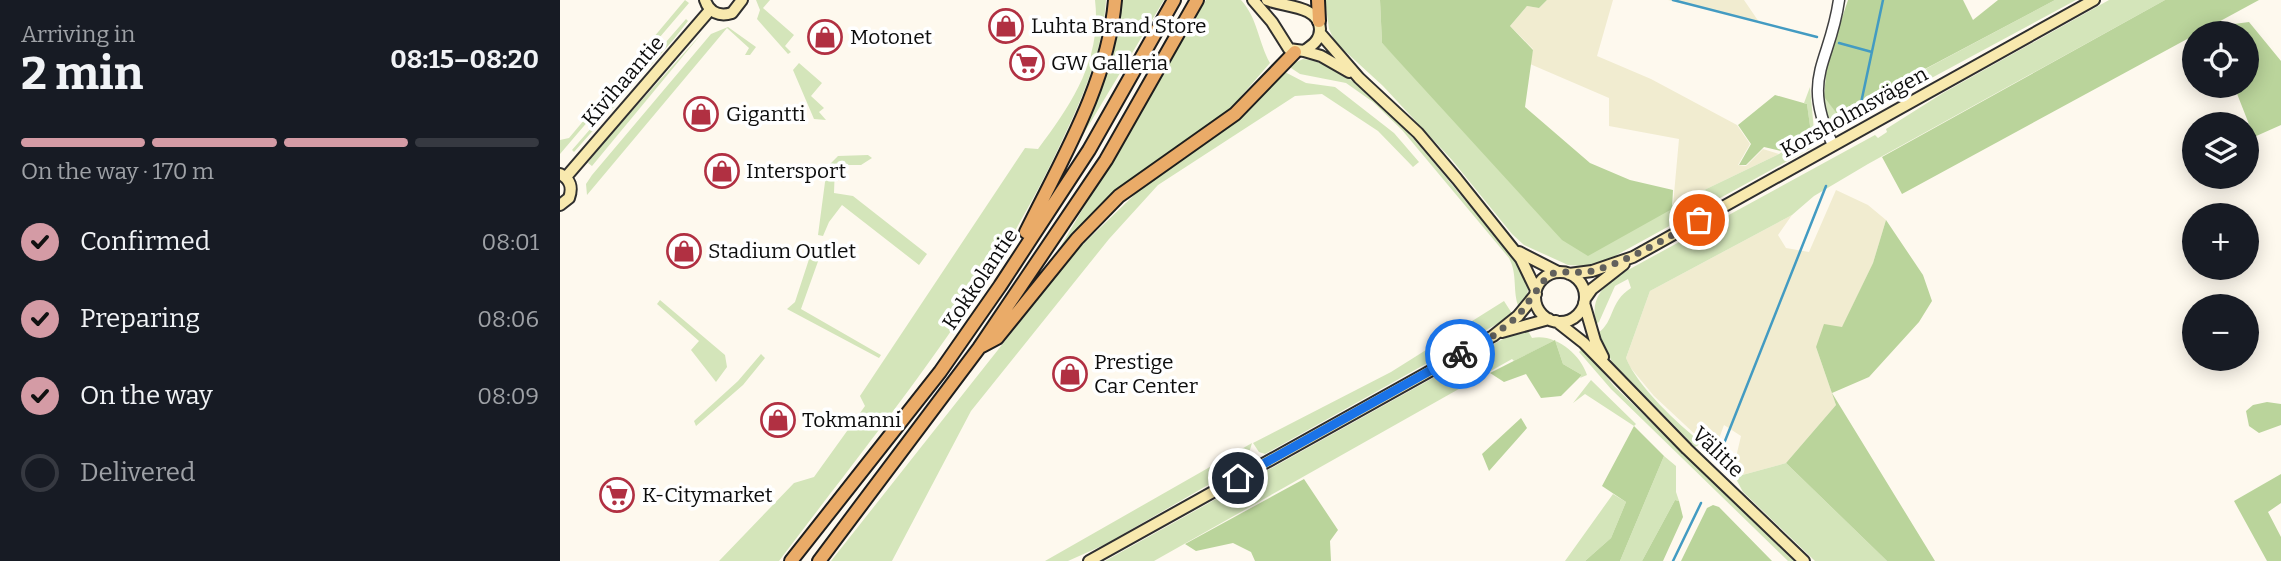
<!DOCTYPE html>
<html lang="en">
<head>
<meta charset="utf-8">
<style>
	body { margin:0; font-family:Bitter,serif; background:#20242c; color:#f1f3f6; height:100vh; display:flex; flex-direction:column; font-size:26px; white-space:nowrap }
	* { box-sizing:border-box; margin:0 }
	p { font-size:23px; color:#9ea1a6 }
	.icon { flex:none; width:38px; height:38px; fill:none; stroke:currentColor; stroke-width:2; stroke-linecap:round; stroke-linejoin:round }
	.map { position:relative; flex:1; overflow:hidden }
	.side { display:flex; flex-direction:column; background:#171b24; width:560px }
	.side>* { flex:none }
	.fabs { position:absolute; left:1622px; top:21px; display:grid; gap:14px }
	.fabs a { display:grid; place-items:center; width:77px; height:77px; border-radius:50%; background:#171b24; box-shadow:0 4px 18px #0003; font-size:35px }
	.pin { position:absolute; display:grid; place-items:center; width:60px; height:60px; color:#fff; margin:-30px; border:4px solid #fff; border-radius:50%; box-shadow:0 2px 7px #0007 }
	.courier { position:absolute; display:grid; place-items:center; width:70px; height:70px; margin:-35px; border:5px solid #1a73e8; border-radius:50%; background:#fff; color:#222; box-shadow:0 2px 9px #0007 }
	.overview em { font-style:normal; font-weight:700 }
	.overview div { display:flex; flex-direction:column-reverse }
	.overview { display:flex; align-items:center; justify-content:space-between; height:119px; padding:0 21px }
	h1 { font-size:46px; font-weight:700; line-height:52px }
	.bar { display:grid; grid-template-columns:repeat(4,1fr); gap:10px 7px; align-content:center; height:84px; padding:0 21px }
	.bar i { height:9px; border-radius:5px; background:#363941 }
	.bar .selected { background:#d49ba5 }
	.bar p { grid-column:span 4 }
	ol { padding:0 21px; list-style:none }
	li { display:flex; align-items:center; gap:21px; height:77px }
	li p { margin-inline-start:auto }
	li .icon { padding:7px; border-radius:50%; background:#d49ba5; color:#111; stroke-width:4 }
	li:last-child { color:#9ea1a6 }
	li i { width:38px; height:38px; border:4px solid #363941; border-radius:50% }
	main { display:flex; flex:1; min-height:0 }
	.map>svg:first-child { display:block }
	.farmland { fill:#f1ecd0 }
	.green { fill:#d4e5ba }
	.forest { fill:#bad49b }
	.lines { fill:none; stroke-linecap:round; stroke-linejoin:round }
	.stream { stroke:#439bc2; stroke-width:2.5 }
	.tertiary-casing { stroke:#404040; stroke-width:13 }
	.secondary-casing { stroke:#2f2f2f; stroke-width:14 }
	.trunk-casing { stroke:#1e1e1e; stroke-width:16 }
	.tertiary { stroke:#fff; stroke-width:10 }
	.secondary { stroke:#f8e9ae; stroke-width:10 }
	.trunk { stroke:#eaab68; stroke-width:12 }
	.done { stroke:#61605c; stroke-width:7; stroke-dasharray:0 12.6 }
	.route { stroke:#1a73e8; stroke-width:9 }
	.labels { text-anchor:middle; dominant-baseline:central; stroke-width:7; stroke-linejoin:round; paint-order:stroke }
	.poi-label { font-size:21px; fill:#0d0d0d; stroke:#fff; text-anchor:start }
	.street-label { font-size:21px; fill:#0d0d0d; stroke:#fff }
</style>
</head>
<body>
<main>
<section class="side">
<div class="overview"><div><h1>2 min</h1><p>Arriving in</p></div><em>08:15–08:20</em></div>
<div class="bar"><i class="selected"></i><i class="selected"></i><i class="selected"></i><i></i><p>On the way · 170 m</p></div>
<ol>
<li><svg class="icon" aria-label="check" viewBox="0 0 24 24"><path d="M5 12l5 5 9-10"/></svg>Confirmed<p>08:01</p></li>
<li><svg class="icon" aria-label="check" viewBox="0 0 24 24"><path d="M5 12l5 5 9-10"/></svg>Preparing<p>08:06</p></li>
<li><svg class="icon" aria-label="check" viewBox="0 0 24 24"><path d="M5 12l5 5 9-10"/></svg>On the way<p>08:09</p></li>
<li><i></i>Delivered</li>
</ol>
</section>
<div class="map">
<svg width="1721" height="561" viewBox="0 0 1721 561">
	<rect width="100%" height="100%" fill="#fef9ee"/>
	<path class="farmland" d="M987 0H1053L1037 56 1091 79 1177 125 1190 144 1178 165 1186 166 1203 149 1219 154 1113 205 1119 139 1049 126V98L970 64 973 49 950 26 967 6 979 8Z
		M1108 0H1184L1199 22Z
		M1276 190 1308 205 1326 220 1313 263 1282 328 1256 347 1276 405 1226 463 1175 477 1173 470 1181 436 1164 425 1154 452 1094 396 1070 367 1066 358 1090 291 1232 215 1218 235 1226 248 1249 252Z"/>
	<path class="green" d="M125 0 129 3 0 154V140L9 138Z
		M196 0H210L203 8 234 35 225 46 231 52 228 54 197 19 200 10Z
		M535 0H546C543 52 522 99 500 145 429 297 320 427 219 561H159L234 483 254 477 305 406 300 396 465 148 478 149C512 104 542 59 535 0Z
		M560 0H604L500 173 553 51Z
		M646 0H681C698 19 698 41 710 63L670 109 553 195 492 261Z
		M765 0H820L822 43 1028 255 1113 205 1219 154 1251 134 1247 104 1244 103 1250 87 1255 142 1251 148 1044 262 1025 266 1008 265 964 245 952 234 892 160 823 86 775 42 769 29Z
		M1495 0H1516L1288 123 1280 124 1267 117 1264 97 1279 115Z
		M1549 0H1605L1308 164 1254 196 1232 215 1090 291 1066 358C1077 386 1118 424 1142 443L1135 447 1052 362 1038 333C1055 321 1049 302 1071 288L1068 279 1055 286 1039 322 1036 324C1031 300 1039 291 1057 276L1315 135 1318 138 1327 132 1326 129 1383 93Z
		M126 19 128 21 114 39 14 152 12 150Z
		M168 27 196 47 190 55H185L189 48 167 28 27 195 26 184 32 175 151 34Z
		M143 32 32 166 28 163 36 151Z
		M743 59C801 64 874 164 910 206 929 229 958 254 967 284 970 294 965 301 959 308 952 291 958 275 949 258L842 130 813 102 786 83 740 74 728 66Z
		M239 63 262 83 251 96 264 108 259 112 266 120 254 119 233 70Z
		M723 71 746 83 775 87 834 133 859 162 853 167 818 131 762 94 735 96 598 185 549 239 411 411 332 561H271L516 251 596 174 669 127Z
		M308 155 312 158 301 165H275L274 193 293 196 367 254 359 265 282 205 269 222 263 236 258 235 267 167 278 156Z
		M252 250 261 253 241 309 321 355 319 358 227 309 235 302Z
		M100 300 165 355 167 367 156 382 131 350 139 341 97 304Z
		M944 301 953 315 705 454 699 452 693 443 831 372Z
		M967 329 972 338C994 333 1020 353 1027 375L1020 378 1022 375 1003 364 995 340 954 361 952 359 594 561H545L941 340Z
		M1023 348 1054 386 1234 561H1228L1051 389 1019 352Z
		M201 354 205 358 183 385 136 426 134 421 178 381Z
		M1031 380 1076 424 1074 426 1025 394 1013 403Z
		M692 443 686 463 546 544 508 561H485Z
		M1104 456 1116 466V492L1119 501 1115 500 1082 561H1060Z
		M1226 463 1327 561H1255L1183 492 1175 477Z
		M1053 494 1066 502 1051 538 1025 561H1005Z"/>
	<path class="forest" d="M820 0H987L979 8 967 6 950 26 973 50 965 107 1030 163 1070 180 1113 190 1112 209 1028 256 1002 240 822 43Z
		M1288 0H1403L1413 20 1438 0H1495L1278 115 1264 97 1267 63Z
		M1605 0H1699L1342 194 1322 157Z
		M1689 22 1721 61V125L1694 137 1674 86H1687V33H1663L1674 24Z
		M1215 95 1247 104 1251 133 1221 151 1204 147 1186 165H1179L1191 144 1178 125Z
		M1326 220 1363 275 1372 301 1359 322 1309 377 1272 393 1375 561H1327L1226 463 1276 405 1256 347 1264 324 1282 327 1313 263Z
		M995 340 1003 364 1022 375 1001 396 981 398 966 374 944 382 930 373Z
		M1707 402 1721 404V425L1699 433 1689 426 1686 411 1693 405Z
		M961 418 967 428 929 471 922 454Z
		M1074 426 1104 456 1060 561H1025L1051 538 1066 502 1042 486Z
		M1721 474V503L1708 512 1721 537V561H1707L1674 501Z
		M744 479 778 530 770 541 771 561H695L691 552 673 543 636 551 625 544Z
		M1115 500 1119 501 1123 517 1103 561H1082Z
		M1153 505 1159 507 1212 561H1121L1147 508Z"/>
	<g class="lines">
		<path class="stream" d="M1113 0 1257 37
			M1279 43 1312 52
			M1301 103 1323 0
			M1163 446 1266 186
			M1156 462 1160 454
			M1113 561 1141 503"/>
		<g class="tertiary-casing">
			<path id="tertiary" d="M1273 145C1240 77 1270 64 1279 0"/>
		</g>
		<g class="secondary-casing">
			<path id="secondary" d="M145 0C149 12 159 17 172 13L182 0
				M693 0 712 22 729 49 744 51C753 45 760 40 760 29 759 5 723 7 707 0
				M760 33 799 78 858 133 897 179 961 259 976 290
				M744 51 761 56 789 72
				M0 174C10 179 13 187 9 198L0 205
				M6 177 150 10
				M959 252 998 272
				M975 297a25 25 0 1 1 50 0a25 25 0 1 1-50 0Z
				M1009 274 1032 271 1073 257 1534 0
				M1025 299 1032 289 1064 264
				M1024 303 1035 341 1043 357
				M996 321 1024 343 1127 449 1244 561
				M942 332 989 319
				M529 561 933 336 958 316 976 294"/>
		</g>
		<g class="trunk-casing">
			<path id="trunk" d="M758 0 759 21
				M466 232C502 159 548 83 555 0
				M422 346 437 338 517 239 559 196 675 114 735 52
				M231 561 380 372 440 286 529 150 614 0
				M259 561 419 348 546 160 637 0"/>
		</g>
		<use href="#tertiary" class="tertiary"/>
		<use href="#secondary" class="secondary"/>
		<use href="#trunk" class="trunk"/>
	</g>
	<g class="lines">
		<path class="done" d="M900 354 933 336 958 316 988 275C1003 269 1020 275 1036 270 1073 259 1106 238 1139 220"/>
		<path class="route" d="M678 478 900 354"/>
	</g>
	<defs>
		<g id="shop-ring" transform="scale(1.75)"><circle r="9.5" fill="#fff" stroke="#b13042" stroke-width="1.5"/><path d="M-5-2.5h2.3a2.7 3.5 0 0 1 5.4 0H5L5.5 6h-11ZM-1.5-2.5h3a1.5 2.3 0 0 0-3 0Z" fill="#b13042"/></g>
		<g id="supermarket-ring" transform="scale(1.75)"><circle r="9.5" fill="#fff" stroke="#b13042" stroke-width="1.5"/><path d="M-6-5.5h2.5l.6 2H6L4.5 2H-2.5L-4.4-4H-6ZM-1.5 3.2a1.3 1.3 0 1 0 .1 0ZM3 3.2a1.3 1.3 0 1 0 .1 0Z" fill="#b13042"/></g>
	</defs>
	<g fill-rule="evenodd">
		<use href="#shop-ring" x="446" y="26"/>
		<use href="#shop-ring" x="265" y="37"/>
		<use href="#supermarket-ring" x="467" y="63"/>
		<use href="#shop-ring" x="141" y="114"/>
		<use href="#shop-ring" x="162" y="171"/>
		<use href="#shop-ring" x="124" y="251"/>
		<use href="#shop-ring" x="510" y="374"/>
		<use href="#shop-ring" x="218" y="420"/>
		<use href="#supermarket-ring" x="57" y="495"/>
	</g>
	<g class="labels">
		<g class="poi-label">
			<text x="471" y="26">Luhta Brand Store</text>
			<text x="290" y="37">Motonet</text>
			<text x="491" y="63">GW Galleria</text>
			<text x="166" y="114">Gigantti</text>
			<text x="186" y="171">Intersport</text>
			<text x="148" y="251">Stadium Outlet</text>
			<text x="534" y="362">Prestige<tspan x="534" dy="24">Car Center</tspan></text>
			<text x="242" y="420">Tokmanni</text>
			<text x="82" y="495">K-Citymarket</text>
		</g>
		<g class="street-label">
			<text transform="translate(63 81) rotate(-49)">Kivihaantie</text>
			<text transform="translate(1294 112) rotate(-29)">Korsholmsvägen</text>
			<text transform="translate(420 279) rotate(-56)">Kokkolantie</text>
			<text transform="translate(1158 452) rotate(44)">Välitie</text>
		</g>
	</g>
</svg>
<div class="fabs">
<a><svg class="icon" aria-label="locate" viewBox="0 0 24 24"><circle cx="12" cy="12" r="6"/><path d="M12 2v4M12 18v4M2 12h4M18 12h4"/></svg></a>
<a><svg class="icon" aria-label="layers" viewBox="0 0 24 24"><path d="M12 4l9 5-9 5-9-5zM3 14l9 5 9-5"/></svg></a>
<a>+</a>
<a>−</a>
</div>
<div class="pin" style="left:1139px;top:220px;background:#ea580c"><svg class="icon" aria-label="bag" viewBox="0 0 24 24"><path d="M5 8h14l-1 12H6zM9 8a3 3 0 0 1 6 0"/></svg></div>
<div class="pin" style="left:678px;top:478px;background:#1f2937"><svg class="icon" aria-label="home" viewBox="0 0 24 24"><path d="M3 11l9-7 9 7M6 9v11h12V9"/></svg></div>
<div class="courier" style="left:900px;top:354px"><svg class="icon" aria-label="bike" viewBox="0 0 24 24"><circle cx="6" cy="16" r="4"/><circle cx="18" cy="16" r="4"/><path d="M6 16l4-8h5l3 8M10 8l3 8H6M13 5h3"/></svg></div>
</div>
</main>
</body>
</html>
